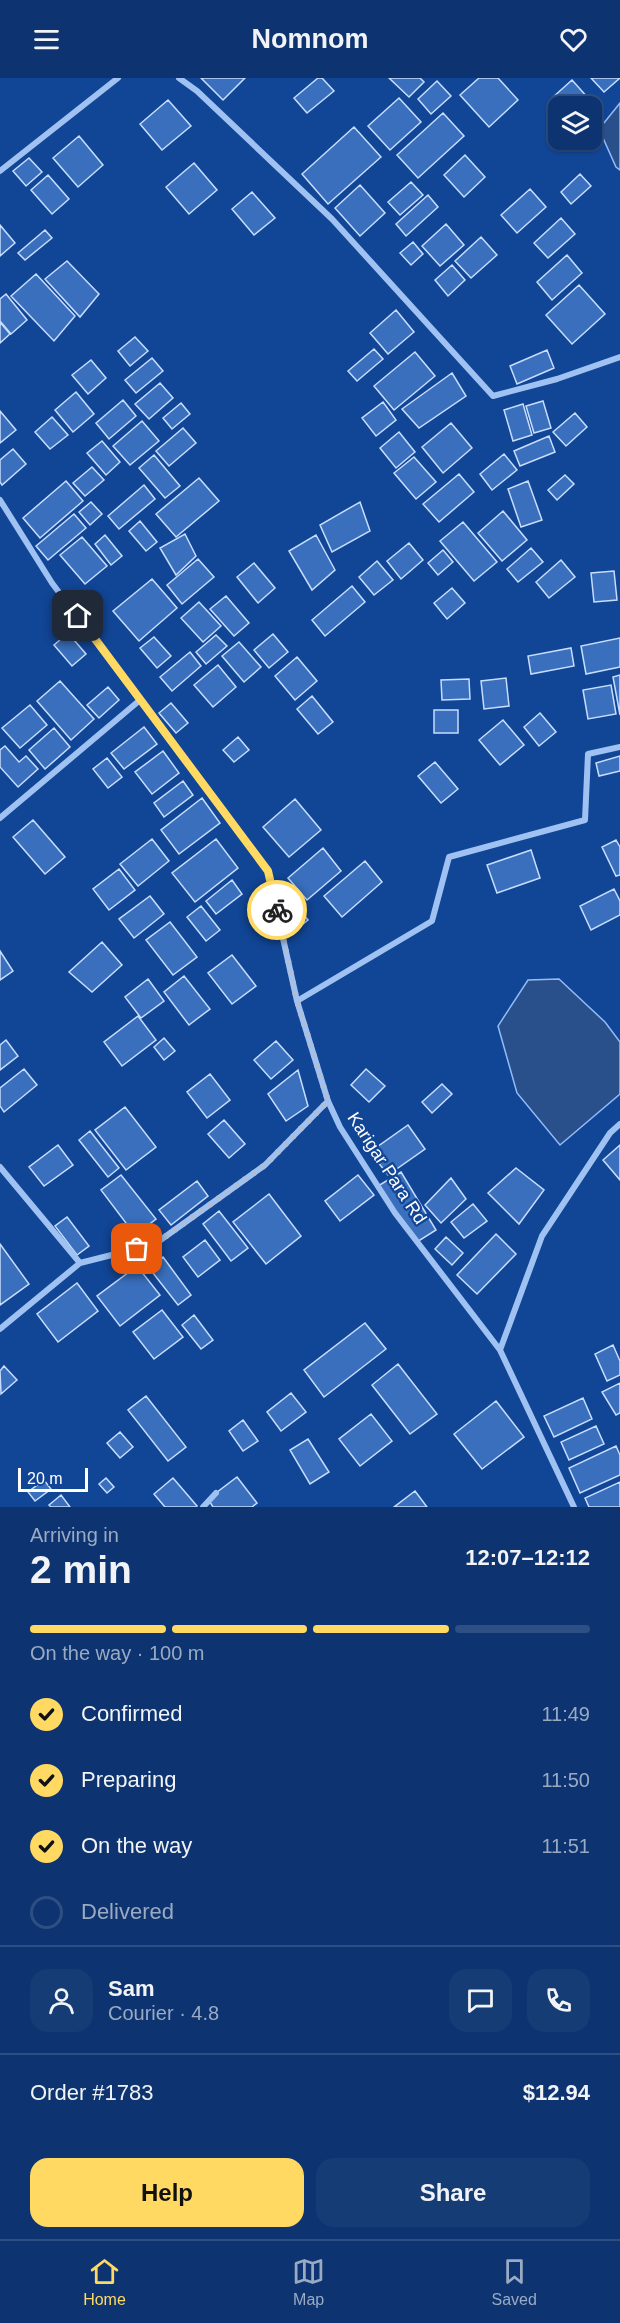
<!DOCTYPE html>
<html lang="en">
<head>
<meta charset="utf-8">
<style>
	body { margin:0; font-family:Arial,sans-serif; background:#163c75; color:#f1f3f6; height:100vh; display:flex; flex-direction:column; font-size:22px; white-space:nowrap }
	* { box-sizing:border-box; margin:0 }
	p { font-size:20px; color:#9aaac3 }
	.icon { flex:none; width:33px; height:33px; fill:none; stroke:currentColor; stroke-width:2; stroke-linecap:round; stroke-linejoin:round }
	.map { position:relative; height:1429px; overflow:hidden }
	.panel { display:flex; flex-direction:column; background:#0d3470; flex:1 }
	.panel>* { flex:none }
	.fabs { position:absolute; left:548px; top:18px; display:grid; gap:12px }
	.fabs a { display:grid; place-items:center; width:54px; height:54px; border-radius:12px; background:#0d3470; box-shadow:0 2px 4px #0004,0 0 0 2px #2d4f83; font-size:30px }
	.scale { position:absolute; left:18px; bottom:15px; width:70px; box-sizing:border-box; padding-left:6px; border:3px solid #fff; border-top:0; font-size:16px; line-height:21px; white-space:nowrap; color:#fff; -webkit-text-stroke:4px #114595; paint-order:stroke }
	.pin { position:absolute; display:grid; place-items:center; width:51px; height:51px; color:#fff; margin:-26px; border-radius:12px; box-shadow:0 3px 9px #0006 }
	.courier { position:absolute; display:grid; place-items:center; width:60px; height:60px; margin:-30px; border:4px solid #ffd962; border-radius:50%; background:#fff; color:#222; box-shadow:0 2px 8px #0007 }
	.head em { font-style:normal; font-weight:800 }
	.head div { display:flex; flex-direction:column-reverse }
	.head { display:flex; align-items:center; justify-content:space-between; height:102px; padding:0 30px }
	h1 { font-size:39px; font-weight:800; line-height:45px }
	.bar { display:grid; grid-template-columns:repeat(4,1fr); gap:9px 6px; align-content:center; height:72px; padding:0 30px }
	.bar i { height:8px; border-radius:4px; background:#2d4f83 }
	.bar .selected { background:#ffd962 }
	.bar p { grid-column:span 4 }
	.line { display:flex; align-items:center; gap:15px; padding:0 30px; border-top:2px solid #2d4f83 }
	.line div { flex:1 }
	.round { display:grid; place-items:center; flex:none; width:63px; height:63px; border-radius:18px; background:#163c75 }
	ol { padding:0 30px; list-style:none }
	li { display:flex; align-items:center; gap:18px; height:66px }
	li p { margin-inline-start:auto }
	li .icon { padding:6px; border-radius:50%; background:#ffd962; color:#111; stroke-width:4 }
	li:last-child { color:#9aaac3 }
	li i { width:33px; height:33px; border:3px solid #2d4f83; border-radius:50% }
	.cta { display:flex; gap:12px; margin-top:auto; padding:12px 30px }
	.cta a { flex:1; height:69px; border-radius:18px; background:#ffd962; color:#111; font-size:24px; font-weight:800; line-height:69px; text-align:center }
	.cta a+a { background:#163c75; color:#f1f3f6 }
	header { display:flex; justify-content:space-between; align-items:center; height:78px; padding:0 30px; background:#0d3470; font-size:27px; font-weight:800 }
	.menu { display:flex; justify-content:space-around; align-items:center; height:84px; border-top:2px solid #2d4f83; background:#0d3470; font-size:16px; color:#9aaac3 }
	.menu a { display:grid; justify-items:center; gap:3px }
	.menu .selected { color:#ffd962 }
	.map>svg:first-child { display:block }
	.water { fill:#2a508c; stroke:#91bcf7; stroke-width:1.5 }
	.building { fill:#396fbd; stroke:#c7ddfd; stroke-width:1.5 }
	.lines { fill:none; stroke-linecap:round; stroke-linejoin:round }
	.street { stroke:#9fc2f3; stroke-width:6 }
	.done { stroke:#acbeda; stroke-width:6; stroke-dasharray:0 10.8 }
	.route { stroke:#ffd962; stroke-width:8 }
	.labels { text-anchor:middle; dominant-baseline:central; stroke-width:4.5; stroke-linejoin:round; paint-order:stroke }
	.street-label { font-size:18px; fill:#fff; stroke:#114595 }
</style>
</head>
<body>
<header><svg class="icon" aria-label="menu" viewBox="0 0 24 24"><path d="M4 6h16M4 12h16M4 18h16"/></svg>Nomnom<svg class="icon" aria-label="heart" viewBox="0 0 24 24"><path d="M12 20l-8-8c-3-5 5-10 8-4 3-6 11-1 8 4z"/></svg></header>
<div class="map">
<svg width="620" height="1429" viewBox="0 0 620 1429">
	<rect width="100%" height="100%" fill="#114595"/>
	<path class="water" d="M620 25V92L616 89 599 51Z
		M559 901 605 944 620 964V1016L560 1067 517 1015 498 948 528 902Z"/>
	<path class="building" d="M201 0H245L223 22Z
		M318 0H322L334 13 307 35 294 20Z
		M389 0H420L424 4 409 19Z
		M479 0H498L518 22 489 49 460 17Z
		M591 0H620L604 14Z
		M572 2 597 30 591 35V28H559L552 20Z
		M437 3 451 18 431 36 418 21Z
		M399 20 421 44 390 72 368 48Z
		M168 22 191 48 162 72 140 46Z
		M443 35 464 58 418 100 397 77Z
		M354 49 381 79 328 126 302 96Z
		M79 58 103 87 78 109 53 80Z
		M465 77 485 99 464 119 444 97Z
		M29 80 42 94 26 108 13 93Z
		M194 85 217 112 189 136 166 109Z
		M580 96 591 108 571 126 561 114Z
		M48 97 69 121 52 136 31 112Z
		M411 104 423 117 400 137 388 124Z
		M360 107 385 135 360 158 335 130Z
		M530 111 546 129 517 155 501 137Z
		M252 114 275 140 254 157 232 131Z
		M428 117 438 129 406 158 396 146Z
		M561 140 575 156 548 180 534 165Z
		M446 146 464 167 440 188 422 168Z
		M0 147 15 165 0 178Z
		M45 152 52 160 25 182 18 175Z
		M481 159 497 177 471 200 455 183Z
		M413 164 423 176 411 187 400 175Z
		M567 177 582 195 552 222 537 204Z
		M67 183 99 216 80 239 45 201Z
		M452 187 465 202 448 218 435 202Z
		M36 196 75 238 54 263 11 218Z
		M579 207 605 236 572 266 546 237Z
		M6 216 27 242 11 256 0 243V221Z
		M396 232 414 254 388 276 370 255Z
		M0 244 10 256 0 265Z
		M135 259 148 273 130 288 118 273Z
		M374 271 383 281 357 303 348 293Z
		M547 272 554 290 517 306 510 288Z
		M415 274 435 298 394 332 374 308Z
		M152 280 163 293 136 315 125 302Z
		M91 282 106 300 88 316 72 297Z
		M452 295 466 318 419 350 402 331Z
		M160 305 173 320 149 341 135 326Z
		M76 314 94 336 73 354 55 332Z
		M123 322 136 338 109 361 96 345Z
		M543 323 551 350 534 355 526 328Z
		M383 324 396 342 376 358 362 340Z
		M181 325 190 336 172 351 163 340Z
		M523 326 532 357 513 363 504 332Z
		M0 333 16 352 0 365Z
		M575 335 587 349 566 368 553 354Z
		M52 339 68 357 50 371 35 354Z
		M142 343 159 363 130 387 113 368Z
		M451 345 472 370 443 395 422 369Z
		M183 350 196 365 169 388 156 373Z
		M399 354 415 374 396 390 380 370Z
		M549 358 555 374 520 388 514 373Z
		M102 363 120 384 106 397 87 375Z
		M13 371 26 386 2 407 0 404V382Z
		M504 376 517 392 492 412 480 396Z
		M154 377 180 408 165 420 139 390Z
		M414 379 436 404 416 421 394 395Z
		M92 389 104 402 85 418 73 405Z
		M459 396 474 414 439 444 423 426Z
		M565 397 574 406 557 422 548 412Z
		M199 400 219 423 176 459 156 436Z
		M66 403 83 423 40 460 23 440Z
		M528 403 542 442 521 449 508 411Z
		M144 407 155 421 119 451 108 438Z
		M91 424 102 436 90 447 79 434Z
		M360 424 370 453 332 474 320 447Z
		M503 433 527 462 502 483 478 455Z
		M74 436 86 450 48 482 36 468Z
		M140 443 157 464 146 473 129 453Z
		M463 444 497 484 474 503 440 463Z
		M185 456 196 478 176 497 160 470Z
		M105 457 122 478 111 487 95 466Z
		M316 457 335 492 312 512 289 473Z
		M82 459 107 488 85 506 60 477Z
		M409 465 423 482 401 501 387 483Z
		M531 470 543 484 518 504 507 491Z
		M443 472 453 484 438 497 428 485Z
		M198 481 214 499 182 526 167 507Z
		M561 482 575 499 549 520 536 504Z
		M377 483 393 502 374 517 359 499Z
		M254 485 275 510 258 525 237 499Z
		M614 493 617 522 594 524 591 495Z
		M152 501 177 530 139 563 113 533Z
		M352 508 365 524 325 558 312 542Z
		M452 510 465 525 447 541 434 525Z
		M226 518 249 545 234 558 210 531Z
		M199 524 221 548 203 564 181 540Z
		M68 555 86 576 72 588 54 567Z
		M273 556 288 574 269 590 254 572Z
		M216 557 227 568 206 586 196 574Z
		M154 559 171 578 157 590 140 570Z
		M620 560V589L586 596 581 568Z
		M239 564 261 589 244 604 222 578Z
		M571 570 574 588 531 596 528 578Z
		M190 574 201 588 172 613 160 599Z
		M297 579 317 603 295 622 275 598Z
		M218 587 236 609 213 629 194 607Z
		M620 597V637L613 599Z
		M506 600 509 628 484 631 481 603Z
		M469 601 470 621 442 622 441 602Z
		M60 603 94 641 71 662 37 623Z
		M611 607 616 636 588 641 583 612Z
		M108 609 119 622 99 640 87 627Z
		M312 618 333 644 318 656 297 631Z
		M171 625 188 645 176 655 159 635Z
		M30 627 47 647 20 670 2 650Z
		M434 632H458V655H434Z
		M540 635 556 654 539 668 524 649Z
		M503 642 524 667 500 687 479 662Z
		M144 649 157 666 124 691 111 675Z
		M54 650 70 669 45 691 29 672Z
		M238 659 249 672 234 684 223 672Z
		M5 668 19 684 26 678 38 691 18 709 0 689V672Z
		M163 673 179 695 152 716 135 694Z
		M620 678V693L599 698 596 685Z
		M107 680 122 699 108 710 93 691Z
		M435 684 458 711 441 725 418 698Z
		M183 703 193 717 164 739 154 725Z
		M202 720 220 745 179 776 161 752Z
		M295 721 321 752 289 779 263 749Z
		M33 742 65 779 45 796 13 759Z
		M152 761 169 783 138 808 120 786Z
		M216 761 238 790 195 824 172 795Z
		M616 762 620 769V797L616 798 602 769Z
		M323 770 341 793 307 822 288 800Z
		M531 772 540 800 497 815 487 787Z
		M365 783 382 804 342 839 324 818Z
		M119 791 135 812 109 832 93 811Z
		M232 802 242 816 216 836 206 823Z
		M614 811 620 823V837L591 852 580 828Z
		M150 818 164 836 134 860 119 841Z
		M295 827 308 842 296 852 283 837Z
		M201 828 220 852 206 863 187 839Z
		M170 844 197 879 173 897 146 862Z
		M102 864 122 887 92 914 69 894Z
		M0 873 13 893 0 902Z
		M232 877 256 908 232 926 208 895Z
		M184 898 210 931 189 947 164 914Z
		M148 901 164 923 141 940 125 919Z
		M138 938 156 962 122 988 104 964Z
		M164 960 175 973 164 982 154 969Z
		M6 962 18 978 0 992V967Z
		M276 963 293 982 271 1001 254 982Z
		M24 991 37 1007 4 1034 0 1028V1010Z
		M366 991 385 1008 369 1024 351 1007Z
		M298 992 308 1028 286 1043 268 1016Z
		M210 996 230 1022 207 1040 187 1014Z
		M442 1006 452 1016 432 1035 422 1024Z
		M125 1029 156 1069 126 1092 95 1052Z
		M224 1042 245 1066 229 1080 208 1056Z
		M408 1047 425 1071 388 1097 370 1074Z
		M90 1053 119 1090 108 1099 79 1062Z
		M58 1067 73 1087 44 1108 29 1089Z
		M620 1067V1102L603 1082Z
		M516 1090 544 1112 519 1146 488 1115Z
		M401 1094 436 1152 417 1164 378 1108Z
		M121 1097 156 1141 135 1157 101 1112Z
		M358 1097 374 1117 340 1143 325 1123Z
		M451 1100 466 1121 441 1145 425 1127Z
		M197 1103 208 1118 171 1147 159 1132Z
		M269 1116 301 1158 266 1186 233 1144Z
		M473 1126 487 1143 464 1160 451 1144Z
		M219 1133 248 1170 231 1183 203 1146Z
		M67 1139 89 1168 77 1177 55 1148Z
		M496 1156 516 1176 477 1216 457 1197Z
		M446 1159 463 1175 452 1187 435 1171Z
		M205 1162 220 1182 198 1199 183 1179Z
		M0 1166 29 1206 0 1227Z
		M163 1179 191 1217 178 1227 149 1190Z
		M137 1188 160 1217 120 1248 97 1218Z
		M77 1205 98 1233 58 1264 37 1236Z
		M162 1232 183 1259 154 1281 133 1254Z
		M194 1237 213 1262 201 1271 182 1247Z
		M365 1245 386 1271 324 1319 304 1292Z
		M613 1267 620 1283V1297L607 1303 595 1276Z
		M398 1286 437 1336 410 1356 372 1307Z
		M4 1288 17 1302 1 1316 0 1293Z
		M620 1305V1335L616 1337 602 1314Z
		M291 1315 306 1334 281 1353 267 1334Z
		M146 1318 186 1369 168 1383 128 1332Z
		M583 1320 592 1341 554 1359 544 1338Z
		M496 1323 524 1359 482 1391 454 1356Z
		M371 1336 392 1363 360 1388 339 1361Z
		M243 1342 258 1363 243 1373 229 1353Z
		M596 1348 604 1366 569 1382 561 1364Z
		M120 1354 133 1369 120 1380 107 1365Z
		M308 1361 329 1394 310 1406 290 1372Z
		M616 1368 620 1377V1397L580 1415 569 1390Z
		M237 1399 257 1425 252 1429H213L208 1421Z
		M106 1400 114 1409 107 1415 99 1406Z
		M173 1400 197 1428 196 1429H165L154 1416Z
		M44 1402 51 1411 35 1423 28 1414Z
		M620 1404V1429H589L585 1420Z
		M415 1413 427 1429H394Z
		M61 1417 70 1429H51L49 1427Z"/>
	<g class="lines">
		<path class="street" d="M179 0 197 13 332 141 493 318 557 301 620 279
			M0 93 118 0
			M0 422 52 505 268 793 297 923 328 1023 340 1049 395 1135 500 1272 574 1429
			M0 740 140 622
			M297 923 432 843 449 779 585 742 588 676 620 669
			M0 1089 80 1185
			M0 1251 80 1185 155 1166 265 1087 328 1023
			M500 1272 542 1158 610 1055 620 1046
			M203 1429 216 1415"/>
	</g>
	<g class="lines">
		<path class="done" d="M137 1171 155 1166 265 1087 328 1023 297 923 277 832"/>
		<path class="route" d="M78 538 268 793 277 832"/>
	</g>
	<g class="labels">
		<g class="street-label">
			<text transform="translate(387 1090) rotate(57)">Karigar Para Rd</text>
		</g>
	</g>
</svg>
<div class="fabs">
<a><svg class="icon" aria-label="layers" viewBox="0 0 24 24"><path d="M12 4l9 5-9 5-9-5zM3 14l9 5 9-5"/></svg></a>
</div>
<div class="scale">20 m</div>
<div class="pin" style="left:137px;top:1171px;background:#ea580c"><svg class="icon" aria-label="bag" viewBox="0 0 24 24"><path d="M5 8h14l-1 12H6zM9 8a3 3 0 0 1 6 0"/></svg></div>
<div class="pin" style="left:78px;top:538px;background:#1f2937"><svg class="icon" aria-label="home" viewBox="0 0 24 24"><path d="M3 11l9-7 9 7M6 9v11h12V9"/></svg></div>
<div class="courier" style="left:277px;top:832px"><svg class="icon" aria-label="bike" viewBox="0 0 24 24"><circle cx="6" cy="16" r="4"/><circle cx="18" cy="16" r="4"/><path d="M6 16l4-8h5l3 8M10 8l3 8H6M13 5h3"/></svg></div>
</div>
<section class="panel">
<div class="head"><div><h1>2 min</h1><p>Arriving in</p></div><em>12:07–12:12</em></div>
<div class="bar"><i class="selected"></i><i class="selected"></i><i class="selected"></i><i></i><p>On the way · 100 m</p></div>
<ol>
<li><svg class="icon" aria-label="check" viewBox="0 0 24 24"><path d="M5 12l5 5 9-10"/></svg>Confirmed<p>11:49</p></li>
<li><svg class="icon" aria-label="check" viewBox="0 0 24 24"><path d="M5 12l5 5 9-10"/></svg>Preparing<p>11:50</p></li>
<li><svg class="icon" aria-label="check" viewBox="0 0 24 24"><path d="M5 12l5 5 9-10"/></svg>On the way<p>11:51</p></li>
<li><i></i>Delivered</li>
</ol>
<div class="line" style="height:108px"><a class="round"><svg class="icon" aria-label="person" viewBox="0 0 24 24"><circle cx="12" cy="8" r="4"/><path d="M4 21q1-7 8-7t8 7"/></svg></a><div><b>Sam</b><p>Courier · 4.8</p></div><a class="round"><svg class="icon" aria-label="chat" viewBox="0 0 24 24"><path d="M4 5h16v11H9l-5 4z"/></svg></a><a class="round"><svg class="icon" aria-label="phone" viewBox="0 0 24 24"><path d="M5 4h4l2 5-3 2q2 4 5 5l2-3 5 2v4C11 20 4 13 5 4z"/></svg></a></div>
<div class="line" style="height:78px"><div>Order #1783</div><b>$12.94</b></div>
<div class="cta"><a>Help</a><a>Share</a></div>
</section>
<nav class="menu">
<a class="selected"><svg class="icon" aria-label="home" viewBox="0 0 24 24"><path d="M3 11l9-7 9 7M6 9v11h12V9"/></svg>Home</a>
<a><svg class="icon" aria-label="map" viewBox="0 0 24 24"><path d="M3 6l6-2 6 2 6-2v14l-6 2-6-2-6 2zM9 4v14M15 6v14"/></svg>Map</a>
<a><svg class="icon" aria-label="saved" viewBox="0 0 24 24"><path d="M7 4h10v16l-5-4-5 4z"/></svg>Saved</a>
</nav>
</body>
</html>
